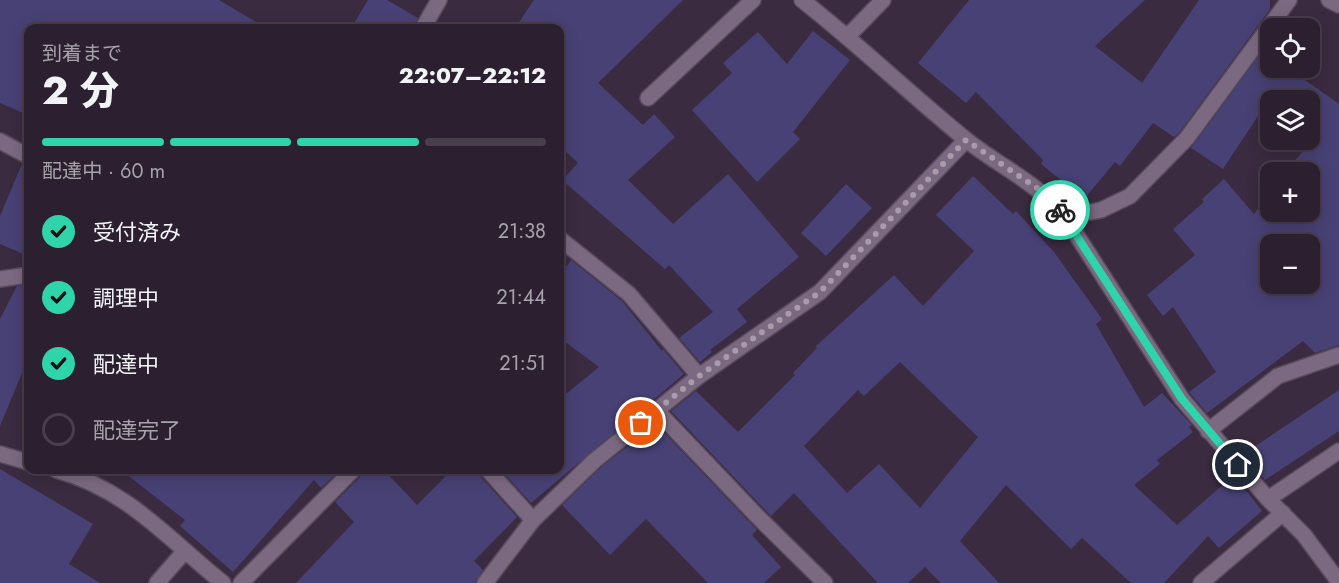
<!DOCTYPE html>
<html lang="ja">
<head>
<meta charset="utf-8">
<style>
	body { margin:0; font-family:Jost,"Noto Sans JP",sans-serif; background:#342838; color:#f1f3f6; height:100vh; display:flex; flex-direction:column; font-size:22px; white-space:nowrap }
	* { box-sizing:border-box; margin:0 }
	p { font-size:20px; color:#a6a3ab }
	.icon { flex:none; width:33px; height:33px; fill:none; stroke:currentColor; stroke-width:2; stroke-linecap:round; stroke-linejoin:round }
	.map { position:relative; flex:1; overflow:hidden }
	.sheet { position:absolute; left:24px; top:24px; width:540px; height:450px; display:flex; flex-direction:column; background:#2c2030; border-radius:12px; box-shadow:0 3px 15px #0003,0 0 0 2px #483e4c }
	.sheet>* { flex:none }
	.controls { position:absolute; left:1260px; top:18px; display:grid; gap:12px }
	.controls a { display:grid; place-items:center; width:60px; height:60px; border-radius:12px; background:#2c2030; box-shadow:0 3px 15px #0003,0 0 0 2px #483e4c; font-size:30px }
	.pin { position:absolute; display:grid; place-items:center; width:51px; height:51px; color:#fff; margin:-26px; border:3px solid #fff; border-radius:50%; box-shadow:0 2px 6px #0007 }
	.courier { position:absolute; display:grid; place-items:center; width:60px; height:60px; margin:-30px; border:4px solid #2fd4aa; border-radius:50%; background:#fff; color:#222; box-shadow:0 2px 8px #0007 }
	.head em { font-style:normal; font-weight:800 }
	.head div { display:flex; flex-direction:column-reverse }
	.head { display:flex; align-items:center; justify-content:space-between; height:102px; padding:0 18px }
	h1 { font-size:39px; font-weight:800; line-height:45px }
	.bar { display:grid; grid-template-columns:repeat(4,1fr); gap:9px 6px; align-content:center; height:72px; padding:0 18px }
	.bar i { height:8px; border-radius:4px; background:#483e4c }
	.bar .on { background:#2fd4aa }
	.bar p { grid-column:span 4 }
	ol { padding:0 18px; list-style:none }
	li { display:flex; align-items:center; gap:18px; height:66px }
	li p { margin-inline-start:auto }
	li .icon { padding:6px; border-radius:50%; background:#2fd4aa; color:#111; stroke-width:4 }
	li:last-child { color:#a6a3ab }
	li i { width:33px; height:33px; border:3px solid #483e4c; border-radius:50% }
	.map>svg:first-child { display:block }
	.building { fill:#484175; fill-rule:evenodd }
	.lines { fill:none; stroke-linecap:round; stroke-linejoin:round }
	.service-casing { stroke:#584a5b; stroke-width:18 }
	.minor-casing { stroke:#584a5b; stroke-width:18 }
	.service { stroke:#7b6981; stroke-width:15 }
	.minor { stroke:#7b6981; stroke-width:15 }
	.done { stroke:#a89bab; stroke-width:6; stroke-dasharray:0 10.8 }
	.route { stroke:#2fd4aa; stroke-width:8 }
</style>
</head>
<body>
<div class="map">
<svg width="1339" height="583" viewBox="0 0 1339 583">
	<rect width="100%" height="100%" fill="#3b2b40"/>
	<path class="building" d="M0 0H219L266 28H28V115L0 103Z
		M368 0H387L418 18 413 28H351Z
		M534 0H683L598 83 643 125 654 114 675 137 628 180 673 224 728 174 799 257 737 309 747 322 710 350 712 352 700 362 679 338 713 312 669 265 665 269 562 180 578 163 560 146V28H515Z
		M969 0H1145L1095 46 1142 83 1199 0H1270V9L1180 132 1174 137 1153 123 1120 166 1115 162 1084 199 1041 164 1043 160 976 92 966 103 918 63Z
		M813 31 850 60 793 132 800 139 757 182 692 110 732 73 723 63 758 32 787 64Z
		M1270 41V68H1288L1339 104V345L1315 353 1303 341 1207 413 1189 392 1216 372 1173 307 1163 316 1147 295 1195 255 1173 229 1204 202 1202 199 1224 179 1254 214 1270 193V212H1310V172H1286L1307 146 1297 140H1310V100H1270V120L1260 113 1223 169 1191 148ZM1270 244H1310V284H1270Z
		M22 164 28 166V256L0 244V216Z
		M973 176 1013 214 1016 211 1054 252 1102 319 1096 324 1144 407 1162 393 1192 425 1189 427 1193 432 1157 460 1160 464 1134 485 1177 525 1234 475 1262 511 1219 548 1208 536 1164 583H1131L1082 538 1071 549 1006 485 960 541 999 583H941L925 567 908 583H878L794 493 771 516 671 411 696 391 738 432 795 375 793 373 817 348 816 346 894 275 923 306 974 251 936 215ZM900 362 978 437 920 508 879 464 847 493 804 446 858 390 864 396Z
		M846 184 872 208 826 256 801 233Z
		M571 260 622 301 662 351 663 349 684 374 531 503 501 470H560V399L599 367 560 338V276Z
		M28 285V359L0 426V319L17 286Z
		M1339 390V431L1265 480 1249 462 1245 453Z
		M656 424 757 530 752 535 781 567 764 583H708L646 519 610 555 562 505 600 468Z
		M0 469 93 524 69 564 100 583H0Z
		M121 470H340L321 488 314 480 233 572 180 526 185 520Z
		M362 470H384L417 505 452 470H479L481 477 517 517 474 561 483 570 475 583H296L354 522 335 502 360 477Z"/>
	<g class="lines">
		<g class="service-casing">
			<path id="service" d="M560 239 629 294 699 376"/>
		</g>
		<g class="minor-casing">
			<path id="minor" d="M802 0C858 44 909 93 964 138 998 166 1036 181 1065 217L1182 399 1268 499 1304 535 1339 582
				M1329 0 1339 5
				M423 28 439 0
				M848 36 883 0
				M648 98 753 0
				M0 141 28 156
				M1065 217 1101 210 1130 196 1187 138 1289 0
				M0 279 28 275
				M656 410 757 516 825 583
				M1208 431 1278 376 1339 355
				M0 454 28 462
				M56 470C127 489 167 538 223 583
				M488 470 533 520
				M1268 499 1339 451
				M157 583 184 552
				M241 583 353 470
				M485 583 533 520 594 461 699 376 820 292 966 140
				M1201 583 1283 513"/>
		</g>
		<use href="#service" class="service"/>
		<use href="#minor" class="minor"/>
	</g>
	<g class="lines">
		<path class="done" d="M641 423 699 376 820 292 966 140 1050 197 1060 210"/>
		<path class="route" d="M1060 210 1182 399 1238 465"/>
	</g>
</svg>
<div class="controls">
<a><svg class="icon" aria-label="locate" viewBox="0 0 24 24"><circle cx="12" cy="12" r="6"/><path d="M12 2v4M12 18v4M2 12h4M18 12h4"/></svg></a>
<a><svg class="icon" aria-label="layers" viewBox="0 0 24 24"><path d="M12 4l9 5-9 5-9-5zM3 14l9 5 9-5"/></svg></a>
<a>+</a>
<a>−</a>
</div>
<div class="pin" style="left:641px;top:423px;background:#ea580c"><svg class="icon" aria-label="bag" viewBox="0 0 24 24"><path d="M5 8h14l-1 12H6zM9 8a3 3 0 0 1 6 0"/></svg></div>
<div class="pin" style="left:1238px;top:465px;background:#1f2937"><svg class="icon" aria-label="home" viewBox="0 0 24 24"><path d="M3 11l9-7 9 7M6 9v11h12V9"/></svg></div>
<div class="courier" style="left:1060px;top:210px"><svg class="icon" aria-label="bike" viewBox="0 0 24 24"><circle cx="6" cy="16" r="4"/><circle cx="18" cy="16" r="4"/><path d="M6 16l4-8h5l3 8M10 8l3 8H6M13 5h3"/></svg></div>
<section class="sheet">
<div class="head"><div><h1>2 分</h1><p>到着まで</p></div><em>22:07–22:12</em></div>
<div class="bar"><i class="on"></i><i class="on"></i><i class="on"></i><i></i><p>配達中 · 60 m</p></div>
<ol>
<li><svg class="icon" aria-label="check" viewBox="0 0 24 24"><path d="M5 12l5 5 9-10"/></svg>受付済み<p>21:38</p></li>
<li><svg class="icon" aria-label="check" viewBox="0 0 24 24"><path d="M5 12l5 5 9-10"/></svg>調理中<p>21:44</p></li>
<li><svg class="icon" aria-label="check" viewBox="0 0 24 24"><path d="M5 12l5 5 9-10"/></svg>配達中<p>21:51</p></li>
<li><i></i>配達完了</li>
</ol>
</section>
</div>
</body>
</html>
